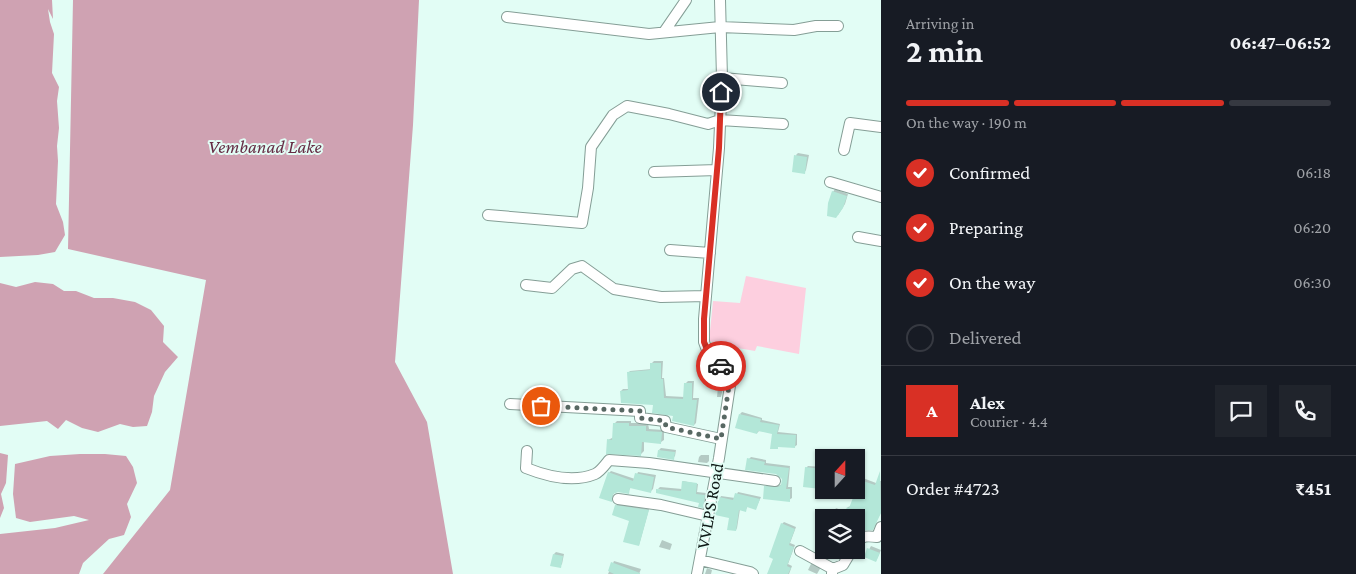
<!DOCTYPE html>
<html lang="en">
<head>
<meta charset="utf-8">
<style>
	body { margin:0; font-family:"Crimson Pro",serif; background:#20242c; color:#f1f3f6; height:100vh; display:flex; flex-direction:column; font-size:19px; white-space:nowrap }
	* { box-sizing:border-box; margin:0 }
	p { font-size:16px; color:#9ea1a6 }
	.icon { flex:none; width:28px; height:28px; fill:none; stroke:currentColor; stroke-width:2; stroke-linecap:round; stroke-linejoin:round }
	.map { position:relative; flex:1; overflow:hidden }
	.panel { display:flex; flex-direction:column; background:#171b24; width:475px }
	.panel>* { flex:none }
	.needle { width:32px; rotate:21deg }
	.fabs { position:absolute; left:815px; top:449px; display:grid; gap:10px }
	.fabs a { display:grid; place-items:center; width:50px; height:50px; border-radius:0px; background:#171b24; box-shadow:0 1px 4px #0004; font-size:25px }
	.pin { position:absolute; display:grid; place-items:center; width:42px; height:42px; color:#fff; margin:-21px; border:2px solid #fff; border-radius:50%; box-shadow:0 1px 5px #0007 }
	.courier { position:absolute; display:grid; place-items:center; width:50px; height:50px; margin:-25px; border:4px solid #d93025; border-radius:50%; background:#fff; color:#222; box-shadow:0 1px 6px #0007 }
	.headline em { font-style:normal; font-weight:700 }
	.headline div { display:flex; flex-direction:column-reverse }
	.headline { display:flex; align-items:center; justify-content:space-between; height:85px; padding:0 25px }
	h1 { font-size:32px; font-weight:700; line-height:38px }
	.bar { display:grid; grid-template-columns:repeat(4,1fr); gap:8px 5px; align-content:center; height:60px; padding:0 25px }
	.bar i { height:6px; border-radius:4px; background:#363941 }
	.bar .selected { background:#d93025 }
	.bar p { grid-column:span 4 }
	.line { display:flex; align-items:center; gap:12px; padding:0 25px; border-top:1px solid #363941 }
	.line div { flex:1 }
	.round { display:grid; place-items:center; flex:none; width:52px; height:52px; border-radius:0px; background:#20242c }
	ol { padding:0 25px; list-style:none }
	li { display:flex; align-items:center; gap:15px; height:55px }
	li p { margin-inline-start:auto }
	li .icon { padding:5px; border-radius:50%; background:#d93025; color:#fff; stroke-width:4 }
	li:last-child { color:#9ea1a6 }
	li i { width:28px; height:28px; border:2px solid #363941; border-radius:50% }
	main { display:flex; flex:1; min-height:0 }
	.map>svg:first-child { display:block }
	.green { fill:#fdcfdf }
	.water { fill:#cfa2b2 }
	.shadow { fill:#0003 }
	.building { fill:#b3e7d8 }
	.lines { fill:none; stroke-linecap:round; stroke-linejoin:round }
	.minor-casing { stroke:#859e96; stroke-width:12 }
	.minor { stroke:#fff; stroke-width:10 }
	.done { stroke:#586863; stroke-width:5; stroke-dasharray:0 9 }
	.route { stroke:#d93025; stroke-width:6 }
	.labels { text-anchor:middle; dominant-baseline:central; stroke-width:4; stroke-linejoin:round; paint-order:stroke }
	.street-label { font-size:18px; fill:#0e1815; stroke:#e2fdf5 }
	.water-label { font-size:19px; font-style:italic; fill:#652c44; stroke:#e2fdf5 }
</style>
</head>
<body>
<main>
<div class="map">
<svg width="881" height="574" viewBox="0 0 881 574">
	<rect width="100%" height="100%" fill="#e2fdf5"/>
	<path class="green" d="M746 276 806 288 799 354 757 346 755 351 732 347 709 341 713 301 740 303Z"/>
	<path class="water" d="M0 0H52L53 19 48 9 50 22 54 34 52 73 59 87 57 101 59 128 57 146 58 161 56 204 63 222 65 235 55 252 38 255 0 257Z
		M73 0H419L413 125 395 362 427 422 453 574H103L170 490 206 280 68 249Z
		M35 282 53 284 64 291H76L94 298H113L135 302 151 310 164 326 163 342 178 357 165 372 154 396 152 412 147 426 133 427 120 424 98 432 82 428 66 420 58 429 47 421 0 426V283L16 287Z
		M0 453 8 455 6 483 1 494 4 508 0 518Z
		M80 454H105L126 456 133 467 137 483 127 504 131 517 124 535 109 539 83 563 79 574H0V534L55 528 89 520 74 516 30 522 16 518 13 494 15 464 50 456Z"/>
	<path class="shadow" d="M798 153 809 155 806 170 804 173 796 155Z
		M835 189 848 194 845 204 838 215 833 192Z
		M654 361H663L662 378H664L666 396 685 397 686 383 688 381H694L693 398H699L696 423 694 425 654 404 621 391 623 389H630L628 373 630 371 652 369V363Z
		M718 387 723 388 721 397H717Z
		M742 412 762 418V420L780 424 778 432 797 434V445L794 447 780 445 777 448 773 433 760 430 757 433 740 414Z
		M617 421H631V423H648L649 429 664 430V440L661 442 644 441V451L641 454 608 440 614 437V424Z
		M661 448 676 450 675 456 673 458 659 450Z
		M701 455H709V461L707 463 698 462 699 457Z
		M751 457 766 460V463L790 466 788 487H792V498L789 500 765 487 767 485 778 486 782 484 783 479 780 474 749 459Z
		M808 466 824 467 823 485 821 488 806 468Z
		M611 471 635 479 638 472 656 475 653 489 651 491 631 487 628 492 618 491 614 493 611 500 609 473Z
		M863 478 876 483 879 481H881V512L874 526 864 529 856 525V518H831L836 508 846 512 848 507 851 506Z
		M683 481 698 484 697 492 706 493 704 504 702 506 700 502 658 489 660 487 682 489Z
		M738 492 761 497 756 508 748 506 745 511 740 509 737 528 736 530 720 498 721 496 735 498Z
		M618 504 649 509 639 545 631 520 616 506Z
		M784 522 796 527 790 543 795 545 788 564 792 566 789 574H769L775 558 782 524Z
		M824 535V550H826L823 554 817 551Z
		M662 540 672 544 670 550 659 547Z
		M871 546 881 550 876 561 865 557Z
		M556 552 564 554 562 564 560 566 554 554Z
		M614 561 641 569 639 574H608Z
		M812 562 821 567 817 574 808 570Z
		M707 568 712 570 711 574H705Z"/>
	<path class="building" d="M794 155 807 157 805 174 792 172Z
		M832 191 847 196 843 208 836 218 827 216 828 203Z
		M650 363H661V379H663L664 398 683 399 684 383H692V400H697L694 426 672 421 673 416 652 413 653 405 621 403 620 391 628 390 627 372 650 370Z
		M739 414 761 419 760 422 779 425 777 434 796 435 795 448 778 447V449H770L772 434 758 431 757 434 735 428Z
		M613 423H629V426H646V431L662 432 661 444 642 442 641 456 606 454 607 439 612 440Z
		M658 450 675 452 674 460 657 457Z
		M747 458 765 462 764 465 789 468 786 489H790V502L763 499 764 486 778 487 781 485 782 479 776 474 745 470Z
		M805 467 823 469 821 489 803 487Z
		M880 471 881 513 873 530H864L861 529 865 518H843L847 507 849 508 860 480 875 485Z
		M608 472 633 481 635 473 654 477 651 493 630 488 629 494 618 492 613 494 612 502 599 498Z
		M682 481 697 483 696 494 705 495 703 508 698 507 699 503 656 493V489L681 491Z
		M735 493 760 499 756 510 747 507 746 512 739 510 736 531 727 530 729 518 715 515 719 497 733 500Z
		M615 505 649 510 639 546 623 542 629 521 612 515Z
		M781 523 795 529 789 545 794 547 787 566 791 568 788 574H767L773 559 769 557Z
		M867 548 880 553 876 562 864 557Z
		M553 554 563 556 561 568 550 566Z
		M611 562 640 573V574H614L608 571Z"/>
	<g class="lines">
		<g class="minor-casing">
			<path id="minor" d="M507 17 649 34 720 27 794 30 816 26H838
				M664 32 686 0
				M722 78 782 83
				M844 150 850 123 881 127
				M654 172 717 170
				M830 182 881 197
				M488 215 582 223 588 188 591 147 613 115 627 106 669 114 708 124 720 120 783 124
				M858 237 881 241
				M670 250 710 253
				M526 285 552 288 572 269 582 266 614 289 661 297 706 296
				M510 404 640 411V418L665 421 666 427 721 439
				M527 451 526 468C546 476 573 483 595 474 600 472 605 465 609 460L649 463 775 481
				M618 499 661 505 708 516
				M856 543C861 535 869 536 877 537L881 527
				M800 551 833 569
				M700 560 750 572 753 574
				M832 573 833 569 843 565 852 550
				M697 574 719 458 731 379 726 368 711 361 704 342V319L719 148 722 78 720 0"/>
		</g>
		<use href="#minor" class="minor"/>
	</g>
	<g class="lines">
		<path class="done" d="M541 406 640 411V418L665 421 666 427 721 439 730 379 726 368 721 366"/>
		<path class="route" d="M721 92 719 148 704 319V342L712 361 721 366"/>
	</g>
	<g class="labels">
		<g class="street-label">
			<text transform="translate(710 506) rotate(-80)">VVLPS Road</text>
		</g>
		<g class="water-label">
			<text x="265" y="146">Vembanad Lake</text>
		</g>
	</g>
</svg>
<div class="fabs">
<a><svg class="needle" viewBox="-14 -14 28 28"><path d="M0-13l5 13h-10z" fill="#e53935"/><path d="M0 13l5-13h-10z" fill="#9ea1a6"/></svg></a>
<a><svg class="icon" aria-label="layers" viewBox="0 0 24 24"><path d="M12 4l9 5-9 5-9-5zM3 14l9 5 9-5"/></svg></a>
</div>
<div class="pin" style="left:541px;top:406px;background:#ea580c"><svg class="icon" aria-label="bag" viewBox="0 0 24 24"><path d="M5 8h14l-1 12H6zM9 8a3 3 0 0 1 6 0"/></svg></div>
<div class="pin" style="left:721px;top:92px;background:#1f2937"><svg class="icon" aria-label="home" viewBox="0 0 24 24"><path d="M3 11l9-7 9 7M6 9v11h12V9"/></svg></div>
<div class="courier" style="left:721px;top:366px"><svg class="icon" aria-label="car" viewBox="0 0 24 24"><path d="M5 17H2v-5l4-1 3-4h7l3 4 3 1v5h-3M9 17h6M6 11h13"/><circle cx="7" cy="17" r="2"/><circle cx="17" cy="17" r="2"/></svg></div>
</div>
<section class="panel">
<div class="headline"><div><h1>2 min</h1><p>Arriving in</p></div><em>06:47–06:52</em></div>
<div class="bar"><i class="selected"></i><i class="selected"></i><i class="selected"></i><i></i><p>On the way · 190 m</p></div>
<ol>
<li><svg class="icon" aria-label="check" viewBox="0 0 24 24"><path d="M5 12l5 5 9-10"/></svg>Confirmed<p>06:18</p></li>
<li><svg class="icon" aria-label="check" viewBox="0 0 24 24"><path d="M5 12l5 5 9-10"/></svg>Preparing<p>06:20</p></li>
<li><svg class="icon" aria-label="check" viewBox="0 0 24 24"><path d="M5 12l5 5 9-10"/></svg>On the way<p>06:30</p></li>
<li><i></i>Delivered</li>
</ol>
<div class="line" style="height:90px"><b class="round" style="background:#d93025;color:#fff">A</b><div><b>Alex</b><p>Courier · 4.4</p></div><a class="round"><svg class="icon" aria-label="chat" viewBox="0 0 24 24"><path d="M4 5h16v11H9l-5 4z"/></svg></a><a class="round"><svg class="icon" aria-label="phone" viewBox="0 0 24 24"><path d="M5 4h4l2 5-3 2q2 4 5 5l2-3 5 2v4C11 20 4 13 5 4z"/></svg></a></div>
<div class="line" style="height:65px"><div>Order #4723</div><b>₹451</b></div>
</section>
</main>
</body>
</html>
